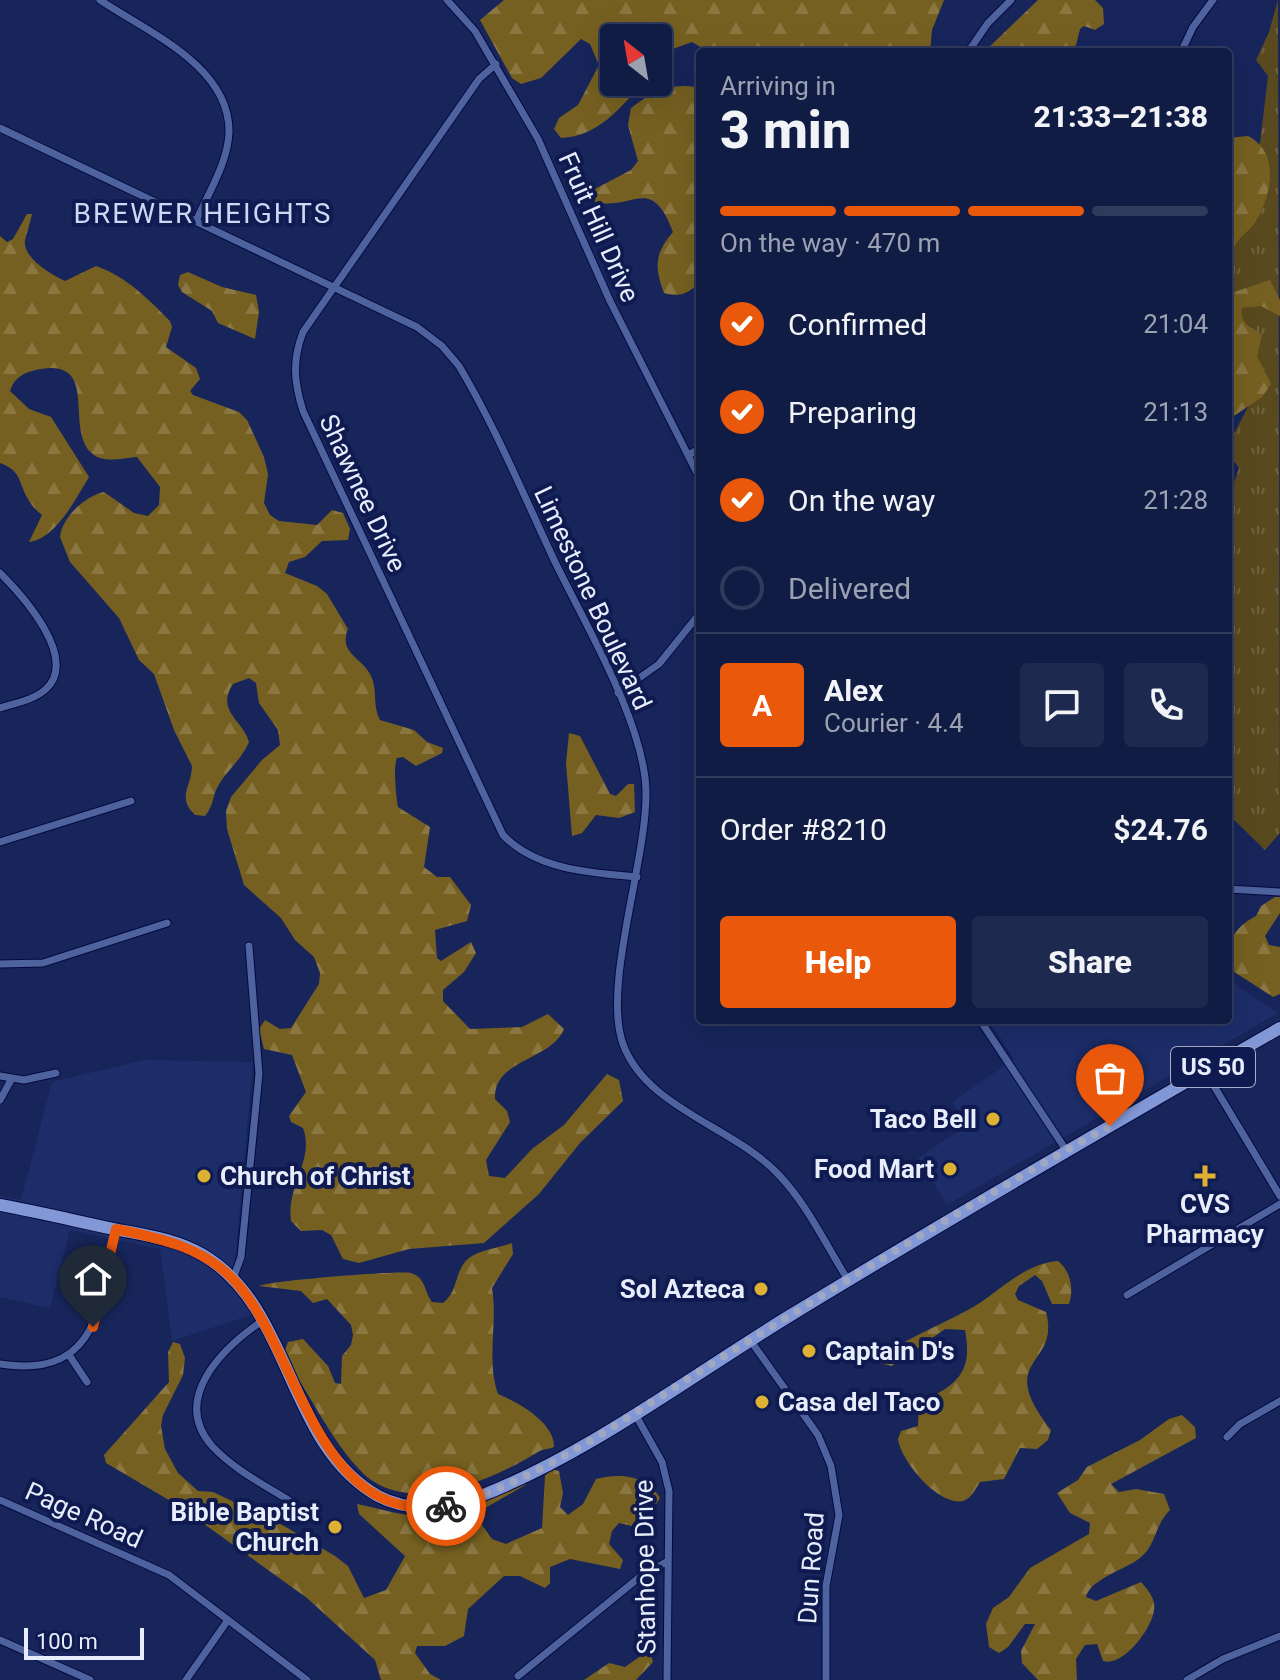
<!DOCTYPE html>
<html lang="en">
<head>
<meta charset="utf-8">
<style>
	body { margin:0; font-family:Roboto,sans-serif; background:#1e294f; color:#f1f3f6; height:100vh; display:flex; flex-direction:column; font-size:30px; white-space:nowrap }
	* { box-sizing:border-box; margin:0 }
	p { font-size:26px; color:#9ca1b2 }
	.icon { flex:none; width:44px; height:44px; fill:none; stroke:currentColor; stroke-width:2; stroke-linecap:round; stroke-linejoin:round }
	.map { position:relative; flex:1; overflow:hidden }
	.drawer { position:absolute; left:696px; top:48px; width:536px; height:976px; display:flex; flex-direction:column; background:#111c44; border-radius:8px; box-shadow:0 8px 32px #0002,0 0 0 2px #303a5d }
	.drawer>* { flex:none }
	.needle { width:52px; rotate:329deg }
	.controls { position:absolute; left:600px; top:24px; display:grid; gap:16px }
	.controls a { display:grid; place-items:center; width:72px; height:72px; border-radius:8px; background:#111c44; box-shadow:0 8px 32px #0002,0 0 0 2px #303a5d; font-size:40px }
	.scale { position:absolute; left:24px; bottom:20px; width:120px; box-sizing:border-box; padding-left:8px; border:4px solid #e8edfb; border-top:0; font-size:22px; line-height:28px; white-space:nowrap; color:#e8edfb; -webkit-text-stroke:6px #0f1a50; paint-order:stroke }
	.pin { position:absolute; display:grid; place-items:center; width:68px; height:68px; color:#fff; margin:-82px -34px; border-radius:50% 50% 50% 0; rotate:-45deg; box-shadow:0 0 8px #0007 }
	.pin .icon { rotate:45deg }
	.courier { position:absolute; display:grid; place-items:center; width:80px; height:80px; margin:-40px; border:6px solid #ea580c; border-radius:50%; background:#fff; color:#222; box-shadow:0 2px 10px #0007 }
	.headline em { font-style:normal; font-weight:800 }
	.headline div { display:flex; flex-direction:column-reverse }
	.headline { display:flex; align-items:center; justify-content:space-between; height:136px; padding:0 24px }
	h1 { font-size:52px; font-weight:800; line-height:60px }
	.bar { display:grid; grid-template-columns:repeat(4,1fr); gap:12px 8px; align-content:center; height:96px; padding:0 24px }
	.bar i { height:10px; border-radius:6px; background:#303a5d }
	.bar .on { background:#ea580c }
	.bar p { grid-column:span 4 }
	.line { display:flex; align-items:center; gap:20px; padding:0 24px; border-top:2px solid #303a5d }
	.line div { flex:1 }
	.round { display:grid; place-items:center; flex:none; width:84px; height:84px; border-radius:8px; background:#1e294f }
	ol { padding:0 24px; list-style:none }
	li { display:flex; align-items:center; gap:24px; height:88px }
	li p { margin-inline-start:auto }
	li .icon { padding:8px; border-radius:50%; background:#ea580c; color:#fff; stroke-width:4 }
	li:last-child { color:#9ca1b2 }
	li i { width:44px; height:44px; border:4px solid #303a5d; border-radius:50% }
	.action { display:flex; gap:16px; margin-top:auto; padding:16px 24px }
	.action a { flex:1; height:92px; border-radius:8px; background:#ea580c; color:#fff; font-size:32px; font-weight:800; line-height:92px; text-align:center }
	.action a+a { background:#1e294f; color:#f1f3f6 }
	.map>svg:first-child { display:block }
	.built { fill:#1d2d6a }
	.grass { fill:url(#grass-tufts) }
	.forest { fill:url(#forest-firs) }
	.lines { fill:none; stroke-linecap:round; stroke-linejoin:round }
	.street-casing { stroke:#05093f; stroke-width:9 }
	.primary-casing { stroke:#05093f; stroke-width:14 }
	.street { stroke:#4e629e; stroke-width:7 }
	.primary { stroke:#8297d6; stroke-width:12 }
	.done { stroke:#9fa7c3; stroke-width:8; stroke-dasharray:0 14.4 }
	.route { stroke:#ea580c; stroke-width:10 }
	.poi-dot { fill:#ddb133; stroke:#0f1a50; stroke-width:3 }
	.labels { text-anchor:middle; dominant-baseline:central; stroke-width:8; stroke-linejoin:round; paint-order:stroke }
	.shield { fill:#0f1a50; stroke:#a7aec8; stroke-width:2 }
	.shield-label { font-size:24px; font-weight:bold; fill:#e8edfb }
	.street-label { font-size:26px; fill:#e8edfb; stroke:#0f1a50 }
	.poi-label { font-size:26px; font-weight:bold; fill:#e8edfb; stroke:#0f1a50; text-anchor:end }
	.neighbourhood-label { font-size:28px; letter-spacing:2px; fill:#cdd8f4; stroke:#0f1a50 }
</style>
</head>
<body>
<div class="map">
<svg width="1280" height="1680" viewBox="0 0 1280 1680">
	<defs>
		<pattern id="grass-tufts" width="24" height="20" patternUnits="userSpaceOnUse" patternTransform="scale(2)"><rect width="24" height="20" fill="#59491e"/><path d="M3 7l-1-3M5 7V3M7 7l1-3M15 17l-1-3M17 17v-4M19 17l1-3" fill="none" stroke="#716440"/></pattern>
		<pattern id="forest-firs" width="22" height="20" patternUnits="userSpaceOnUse" patternTransform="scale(2)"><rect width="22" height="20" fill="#766021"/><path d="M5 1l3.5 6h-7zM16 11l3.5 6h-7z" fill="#8a7742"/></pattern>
	</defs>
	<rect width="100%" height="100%" fill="#17255b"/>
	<path class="built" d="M1228 979 1278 1013 947 1205 918 1158 966 1126 952 1102 1014 1059 989 1020H1228Z
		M144 1060 253 1062 235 1261 254 1314 172 1341 160 1249 70 1230 50 1308 0 1297V1196L21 1200 52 1082Z"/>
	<path class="grass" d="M1278 0 1280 833 1265 850 1228 814V500L1239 468 1228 454V445L1262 380 1228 336V199L1260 143 1268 76 1256 60 1269 32Z"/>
	<path class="forest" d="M504 0H944L932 30 930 52H709L692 42 662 53 658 59V38H614V82H644C619 109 599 136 561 138L554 129 559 118 578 105 599 65 590 44 581 39 541 78 521 84 512 78 480 20Z
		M1038 0H1095L1103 8 1104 24 1095 30 1084 26 1080 29 1076 45 1069 52H984Z
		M700 83V281C691 293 679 298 664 293 654 267 655 253 673 232 651 173 633 211 595 202L591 191 631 170 638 161 628 125 631 108C652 92 669 83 695 87Z
		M1248 136C1280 152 1272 194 1256 221 1251 230 1240 236 1235 245 1232 251 1231 258 1228 263V138Z
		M27 214H32C30 223 27 232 25 240 22 258 52 275 65 281L96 266C127 277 147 298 170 321L172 327 166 347 196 368 200 379 190 391 193 395 239 412 247 420 264 457 268 474 264 503 270 515 279 521 317 525 332 510 343 513 350 529 348 540 322 541 305 557 289 562 285 573 317 586 327 594 348 629C338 654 362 657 371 676 378 691 372 705 380 720L414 730 427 742 443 748 442 753 416 766 403 757 397 758C393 766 396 796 398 807L430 827 424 867 437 877H450L471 905 467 921 435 930 437 958 441 961 471 942 476 953 464 972 443 990V1001L470 1029 522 1027 548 1014 564 1029C551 1061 493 1059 495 1099L507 1111 510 1122 486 1160 489 1176 505 1178 532 1149 564 1125 607 1074 619 1080 623 1101 580 1143 539 1194 484 1243 409 1249 359 1263 343 1259 331 1235 322 1230 301 1231 291 1221C286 1186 315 1159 303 1128L291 1122 289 1116 306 1092 292 1055 264 1049 259 1029 265 1020 280 1029 291 1028 319 984 320 973 314 957 295 940 281 918 244 885 227 829 226 811 231 797 262 760 280 745 278 730 259 703 256 683 249 678 233 684C215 711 244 721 249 742 240 762 226 771 218 786 212 797 214 805 205 816L195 815C176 796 192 787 192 766L174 730 154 674 139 660 119 618 70 562 60 537C62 517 85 496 104 492L134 513 148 516 159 505 160 487 137 457C124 458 105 463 94 455 61 432 105 352 32 371 20 374 13 381 10 391L29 409 51 417 89 477C76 498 56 539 29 542L42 515C37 511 31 505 28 499 18 482 22 471 0 463V236L7 242 13 239Z
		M188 272 222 287 256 295 259 312 255 339 218 323 212 311 182 292 178 285 180 275Z
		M1270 280 1280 300V316L1261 306 1242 308C1240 324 1250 327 1262 335L1257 356 1271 384 1262 397 1228 420V294Z
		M569 733 580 736 610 794 616 796 628 784H634L635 812 619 818 596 815 582 833 572 836 566 763Z
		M1275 897H1280V913L1265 936 1269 945 1280 947V994L1273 997 1228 968C1228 941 1232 929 1256 916L1261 906Z
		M512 1243 513 1254 492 1288C498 1323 486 1360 498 1394 518 1402 555 1423 554 1447 548 1450 544 1448 538 1452 491 1481 403 1520 358 1468 328 1435 309 1392 283 1356L288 1342 303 1339 328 1366 335 1383 341 1384 342 1356 351 1345 353 1335 351 1325 327 1299 313 1303 301 1291 259 1286C267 1281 401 1270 411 1273 426 1278 424 1291 432 1302L443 1303C459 1291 454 1270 469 1258 479 1250 499 1248 512 1243Z
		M1058 1261C1071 1271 1074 1290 1069 1304H1052L1042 1281 1035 1275 1019 1286 1015 1294 1018 1300 1046 1312C1061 1368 993 1356 1051 1430L1048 1440 1037 1449 1020 1448 1004 1479 980 1482C976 1488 971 1499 963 1501 938 1506 901 1461 898 1439L901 1431 918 1426 919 1404C953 1385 974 1377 965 1330L945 1329 892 1366 879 1363V1360C905 1338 937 1327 966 1311 997 1295 1021 1264 1058 1261Z
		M173 1342 180 1344 185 1358 183 1375 163 1415 161 1426 165 1449 178 1473 198 1491 213 1492 284 1526 335 1556 348 1566 364 1598 386 1590 405 1556 359 1514 357 1504C394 1512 434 1526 470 1510 487 1502 508 1485 527 1484L487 1507 477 1518 492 1539 506 1544 542 1528 545 1476 550 1469 559 1471 563 1493 560 1507 568 1515 583 1504 596 1479C620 1473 646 1475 660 1498L656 1504 643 1507 632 1526 619 1523 612 1531 609 1544 623 1560 620 1569 570 1559 550 1567V1583L545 1588 520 1576H504L468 1609 464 1636 445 1646H417L415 1653 430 1674 441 1680H381L375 1660 307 1598 179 1506 106 1463 104 1455 169 1382 168 1352Z
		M1182 1415 1195 1427 1196 1438 1111 1484 1119 1492 1136 1489 1164 1494 1170 1510C1155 1524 1156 1545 1141 1557 1126 1570 1091 1578 1086 1597L1096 1601 1141 1582C1148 1590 1156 1599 1154 1610 1152 1629 1123 1667 1103 1661L1097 1644 1085 1645 1076 1659 1077 1680H1038L1022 1663 1021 1651 1035 1624H1025L1008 1647 999 1653 989 1647 986 1624 993 1608 1009 1597 1030 1568 1089 1534 1090 1523 1070 1513 1057 1493 1078 1480 1087 1467 1140 1440 1169 1419Z
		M645 1653 651 1655 653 1662 636 1680H584L609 1663 625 1667Z"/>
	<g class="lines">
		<g class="street-casing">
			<path id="street" d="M100 0C146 31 230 66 229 132 228 162 209 192 197 219
				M447 0 475 31 538 139 610 301 700 479
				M1182 50 1193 27 1213 0
				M968 52 988 23 1011 0
				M496 64 479 79 303 332C292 361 294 382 303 411L503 835C536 870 592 873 637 877
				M0 128 417 327 442 346 459 366C496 428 524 496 555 562 585 624 645 724 646 792 647 861 602 985 623 1044 646 1108 734 1127 778 1174 807 1204 826 1245 848 1280
				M688 455 700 449
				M0 573C23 596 79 658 46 689 34 700 15 703 0 708
				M618 693 659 664 700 613
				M0 842 131 801
				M1228 889 1280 892
				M0 964 43 963 167 923
				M980 1020 1066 1150
				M1205 1071 1280 1196
				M0 1076 24 1080 56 1073
				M0 1100 11 1080
				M233 1279 241 1257 259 1074 249 946
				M1127 1295 1280 1204
				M262 1321C224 1347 170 1398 212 1446 235 1471 270 1488 298 1506
				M750 1340 818 1435 831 1466 839 1515 826 1586V1680
				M69 1355 87 1382
				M0 1364C99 1380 101 1303 116 1229
				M635 1414 662 1462 669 1491 667 1680
				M1227 1437 1240 1424 1280 1401
				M0 1500 169 1575 307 1680
				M0 1640 90 1680
				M518 1676 641 1576 668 1561
				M186 1680 228 1620
				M1187 1680 1223 1659 1280 1636"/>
		</g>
		<g class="primary-casing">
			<path id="primary" d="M0 1205C38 1212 76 1221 114 1229 144 1235 176 1239 203 1255 293 1308 286 1444 378 1496 412 1514 449 1508 483 1495 588 1454 694 1374 791 1315 952 1217 1116 1122 1280 1028"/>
		</g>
		<use href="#street" class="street"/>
		<use href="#primary" class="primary"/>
	</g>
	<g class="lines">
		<path class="done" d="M446 1506C534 1485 636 1411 713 1363 844 1282 975 1200 1110 1126"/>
		<path class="route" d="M93 1327 116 1229C158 1238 200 1246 232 1278 300 1347 314 1527 446 1506"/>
	</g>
	<g class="poi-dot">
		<circle cx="993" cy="1119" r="8"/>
		<circle cx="950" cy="1169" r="8"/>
		<circle cx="204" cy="1176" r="8"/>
		<path d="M1201 1164h8v8h8v8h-8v8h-8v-8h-8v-8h8z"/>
		<circle cx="761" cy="1289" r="8"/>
		<circle cx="809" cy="1351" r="8"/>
		<circle cx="762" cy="1402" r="8"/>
		<circle cx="335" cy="1527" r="8"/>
	</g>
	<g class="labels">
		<rect class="shield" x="1171" y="1047" width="84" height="40" rx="6"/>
		<g class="shield-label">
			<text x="1213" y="1067">US 50</text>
		</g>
		<g class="street-label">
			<text transform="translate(599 227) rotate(66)">Fruit Hill Drive</text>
			<text transform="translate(363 493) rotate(65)">Shawnee Drive</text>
			<text transform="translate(593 598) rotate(65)">Limestone Boulevard</text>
			<text transform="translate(84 1515) rotate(24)">Page Road</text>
			<text transform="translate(645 1567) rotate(-91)">Stanhope Drive</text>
			<text transform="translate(811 1568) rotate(-86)">Dun Road</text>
		</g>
		<g class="poi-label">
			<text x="977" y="1119">Taco Bell</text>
			<text x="934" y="1169">Food Mart</text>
			<text x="220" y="1176" text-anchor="start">Church of Christ</text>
			<text x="1205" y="1204" text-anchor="middle">CVS<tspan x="1205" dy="30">Pharmacy</tspan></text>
			<text x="745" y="1289">Sol Azteca</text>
			<text x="825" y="1351" text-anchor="start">Captain D's</text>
			<text x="778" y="1402" text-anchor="start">Casa del Taco</text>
			<text x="319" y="1512">Bible Baptist<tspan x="319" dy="30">Church</tspan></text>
		</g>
		<g class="neighbourhood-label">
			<text x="203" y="213">BREWER HEIGHTS</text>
		</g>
	</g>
</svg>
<div class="controls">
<a><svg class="needle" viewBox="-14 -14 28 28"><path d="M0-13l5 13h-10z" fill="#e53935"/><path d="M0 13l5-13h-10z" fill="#9ca1b2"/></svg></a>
</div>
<div class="scale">100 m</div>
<div class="pin" style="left:1110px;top:1126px;background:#ea580c"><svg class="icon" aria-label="bag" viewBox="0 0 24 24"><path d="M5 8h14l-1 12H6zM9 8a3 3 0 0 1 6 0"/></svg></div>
<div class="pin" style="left:93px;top:1327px;background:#1f2937"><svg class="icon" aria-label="home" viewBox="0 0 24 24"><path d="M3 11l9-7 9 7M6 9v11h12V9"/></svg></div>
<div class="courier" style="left:446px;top:1506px"><svg class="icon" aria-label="bike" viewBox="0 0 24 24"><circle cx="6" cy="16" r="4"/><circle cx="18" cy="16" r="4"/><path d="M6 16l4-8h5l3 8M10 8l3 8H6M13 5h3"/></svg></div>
<section class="drawer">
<div class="headline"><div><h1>3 min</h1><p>Arriving in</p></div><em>21:33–21:38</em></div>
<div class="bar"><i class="on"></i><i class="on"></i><i class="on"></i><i></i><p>On the way · 470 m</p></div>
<ol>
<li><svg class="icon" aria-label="check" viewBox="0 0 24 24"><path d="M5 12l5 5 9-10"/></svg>Confirmed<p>21:04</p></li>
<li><svg class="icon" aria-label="check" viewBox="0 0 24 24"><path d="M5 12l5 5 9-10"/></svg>Preparing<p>21:13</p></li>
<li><svg class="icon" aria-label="check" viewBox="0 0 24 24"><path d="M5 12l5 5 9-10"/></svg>On the way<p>21:28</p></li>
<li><i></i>Delivered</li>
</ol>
<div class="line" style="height:144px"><b class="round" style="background:#ea580c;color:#fff">A</b><div><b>Alex</b><p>Courier · 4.4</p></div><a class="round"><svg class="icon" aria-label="chat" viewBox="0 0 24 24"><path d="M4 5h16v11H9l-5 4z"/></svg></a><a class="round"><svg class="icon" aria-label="phone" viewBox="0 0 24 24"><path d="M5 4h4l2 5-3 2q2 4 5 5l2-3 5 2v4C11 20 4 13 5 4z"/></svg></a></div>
<div class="line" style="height:104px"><div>Order #8210</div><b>$24.76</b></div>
<div class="action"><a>Help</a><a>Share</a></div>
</section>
</div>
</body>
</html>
